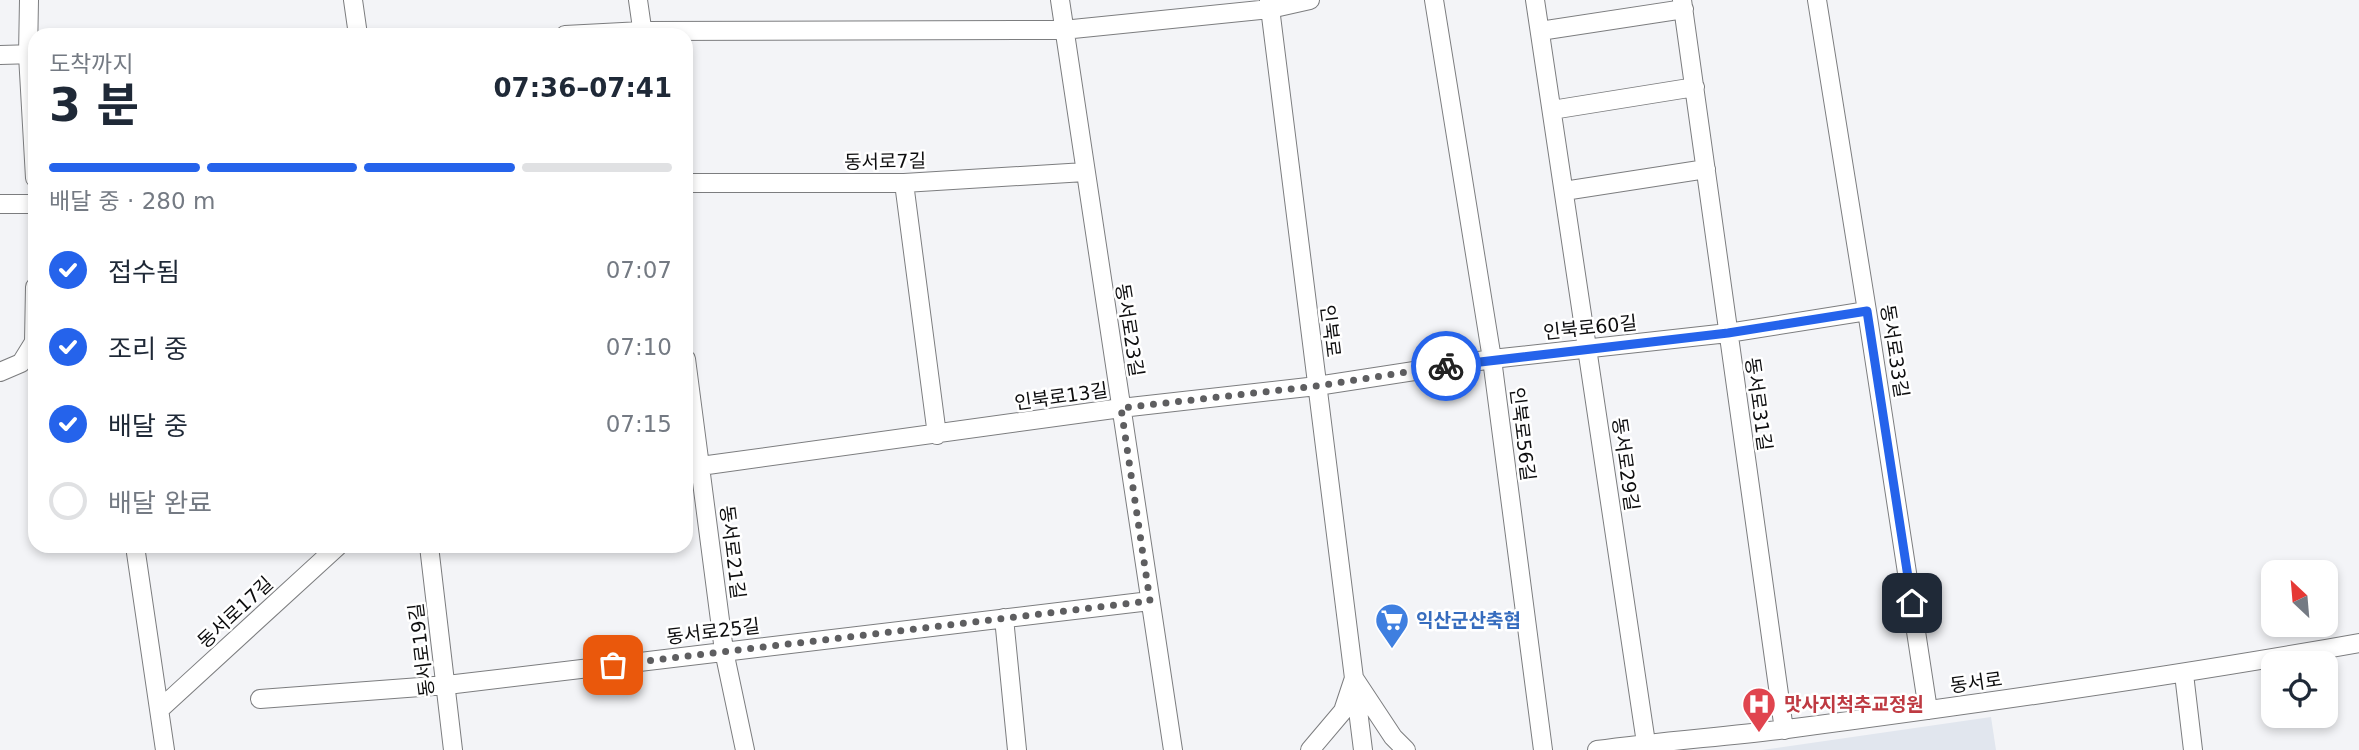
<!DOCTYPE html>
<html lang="ko">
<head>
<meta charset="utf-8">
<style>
	body { margin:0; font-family:"DejaVu Sans","Noto Sans KR",sans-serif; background:#f2f2f3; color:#1f2937; height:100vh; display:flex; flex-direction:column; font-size:26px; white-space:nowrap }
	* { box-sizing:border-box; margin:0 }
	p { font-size:23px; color:#747a83 }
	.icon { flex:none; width:38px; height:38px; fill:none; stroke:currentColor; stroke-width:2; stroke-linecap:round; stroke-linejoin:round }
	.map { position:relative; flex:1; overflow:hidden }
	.drawer { position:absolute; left:28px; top:28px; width:665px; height:525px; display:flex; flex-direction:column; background:#fff; border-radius:21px; box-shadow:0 4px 10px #0003 }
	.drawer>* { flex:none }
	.needle { width:46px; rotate:334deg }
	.fabs { position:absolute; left:2261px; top:560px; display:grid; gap:14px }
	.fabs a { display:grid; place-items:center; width:77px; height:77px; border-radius:14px; background:#fff; box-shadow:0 4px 10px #0003; font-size:35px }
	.pin { position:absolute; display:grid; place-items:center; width:60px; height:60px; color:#fff; margin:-30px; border-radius:14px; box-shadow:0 4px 10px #0006 }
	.courier { position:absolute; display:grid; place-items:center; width:70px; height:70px; margin:-35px; border:5px solid #2563eb; border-radius:50%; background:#fff; color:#222; box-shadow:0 2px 9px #0007 }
	.head em { font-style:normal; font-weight:700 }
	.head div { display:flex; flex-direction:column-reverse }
	.head { display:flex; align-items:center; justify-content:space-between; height:119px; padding:0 21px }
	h1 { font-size:46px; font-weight:700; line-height:52px }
	.bar { display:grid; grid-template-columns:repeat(4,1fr); gap:10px 7px; align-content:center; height:84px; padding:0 21px }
	.bar i { height:9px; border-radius:5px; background:#e0e1e3 }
	.bar .selected { background:#2563eb }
	.bar p { grid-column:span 4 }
	ol { padding:0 21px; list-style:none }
	li { display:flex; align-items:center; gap:21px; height:77px }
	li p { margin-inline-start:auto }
	li .icon { padding:7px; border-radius:50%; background:#2563eb; color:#fff; stroke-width:4 }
	li:last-child { color:#747a83 }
	li i { width:38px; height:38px; border:4px solid #e0e1e3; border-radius:50% }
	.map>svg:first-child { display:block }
	.built { fill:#e1e6ee }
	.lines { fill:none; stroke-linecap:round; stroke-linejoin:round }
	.minor-casing { stroke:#7c7d7f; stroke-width:20 }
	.minor { stroke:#fff; stroke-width:18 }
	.done { stroke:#5e5e60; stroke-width:7; stroke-dasharray:0 12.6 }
	.route { stroke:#2563eb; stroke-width:9 }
	.labels { text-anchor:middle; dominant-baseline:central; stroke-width:5; stroke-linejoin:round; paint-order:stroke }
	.street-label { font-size:19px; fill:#0d0d0e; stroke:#fff }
	.shop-label { font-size:19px; font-weight:bold; fill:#366cbe; stroke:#fff; text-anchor:start }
	.health-label { font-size:19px; font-weight:bold; fill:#be3a42; stroke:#fff; text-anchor:start }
</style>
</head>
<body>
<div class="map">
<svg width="2359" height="750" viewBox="0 0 2359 750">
	<rect width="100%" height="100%" fill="#f3f4f7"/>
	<path class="built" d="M1991 717 1996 750H1762Z"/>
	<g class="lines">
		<g class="minor-casing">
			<path id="minor" d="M29 0 28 55 35 178
				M353 0 358 35
				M638 0 643 35
				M1060 0 1173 750
				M1269 0 1363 750
				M1434 0 1492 359 1543 750
				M1535 0 1646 743
				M1682 0 1784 730
				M1817 0 1867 311 1928 710
				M1540 31 1684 9
				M565 35 642 31 1063 30 1270 9 1310 0
				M0 55 35 54
				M1552 110 1695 87
				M686 183H904L1085 172
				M904 183 937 435
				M1564 191 1706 169
				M0 204H35
				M686 359 724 651 745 750
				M0 372 21 363 34 342 35 287
				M686 468 1121 408 1317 386 1492 359 1728 333 1867 311
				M135 546 165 750
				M429 546 453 750
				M1004 618 1017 750
				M2184 674 2193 750
				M260 699 447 685 1150 601
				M160 709 338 546
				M1310 750 1343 711 1354 678 1393 737 1406 750
				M1597 750C1660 741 1724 737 1787 729 1978 704 2169 677 2359 643"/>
		</g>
		<use href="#minor" class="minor"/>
	</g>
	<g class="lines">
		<path class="done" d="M613 665 1150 601 1121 408 1317 386 1446 366"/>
		<path class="route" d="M1446 366 1728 333 1867 311 1912 603"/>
	</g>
	<defs>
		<g id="supermarket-pin" transform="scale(1.75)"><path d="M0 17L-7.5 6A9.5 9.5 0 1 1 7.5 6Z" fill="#3f7fe0" stroke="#fff"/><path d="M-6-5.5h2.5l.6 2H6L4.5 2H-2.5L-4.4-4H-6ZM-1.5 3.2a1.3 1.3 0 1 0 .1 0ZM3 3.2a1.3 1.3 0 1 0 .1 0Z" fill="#fff"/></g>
		<g id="hospital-pin" transform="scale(1.75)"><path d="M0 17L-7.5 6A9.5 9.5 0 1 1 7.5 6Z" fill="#e0444e" stroke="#fff"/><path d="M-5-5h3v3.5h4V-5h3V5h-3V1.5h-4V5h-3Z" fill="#fff"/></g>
	</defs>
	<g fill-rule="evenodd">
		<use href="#supermarket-pin" x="1392" y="620"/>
		<use href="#hospital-pin" x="1759" y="704"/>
	</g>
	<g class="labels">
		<g class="street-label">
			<text transform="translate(885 161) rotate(-1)">동서로7길</text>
			<text transform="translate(1590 327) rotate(-6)">인북로60길</text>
			<text transform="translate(1130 330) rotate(81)">동서로23길</text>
			<text transform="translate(1331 331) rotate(83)">인북로</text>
			<text transform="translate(1895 351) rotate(81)">동서로33길</text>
			<text transform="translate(1061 396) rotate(-8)">인북로13길</text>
			<text transform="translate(1759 404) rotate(82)">동서로31길</text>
			<text transform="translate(1523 434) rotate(83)">인북로56길</text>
			<text transform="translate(1626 464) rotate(82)">동서로29길</text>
			<text transform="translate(733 552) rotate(83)">동서로21길</text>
			<text transform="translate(235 612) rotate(-43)">동서로17길</text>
			<text transform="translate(713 631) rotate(-7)">동서로25길</text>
			<text transform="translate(421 650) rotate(-97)">동서로19길</text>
			<text transform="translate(1976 682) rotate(-8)">동서로</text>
		</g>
		<g class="shop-label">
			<text x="1416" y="620">익산군산축협</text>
		</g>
		<g class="health-label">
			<text x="1784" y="704">맛사지척추교정원</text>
		</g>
	</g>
</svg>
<div class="fabs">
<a><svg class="needle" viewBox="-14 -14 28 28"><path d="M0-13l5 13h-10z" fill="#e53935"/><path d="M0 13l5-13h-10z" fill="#747a83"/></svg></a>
<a><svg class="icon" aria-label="locate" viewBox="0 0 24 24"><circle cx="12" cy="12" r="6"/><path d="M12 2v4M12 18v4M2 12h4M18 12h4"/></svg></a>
</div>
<div class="pin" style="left:613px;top:665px;background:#ea580c"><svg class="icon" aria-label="bag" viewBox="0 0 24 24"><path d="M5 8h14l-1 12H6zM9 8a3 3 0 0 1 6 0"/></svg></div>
<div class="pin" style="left:1912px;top:603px;background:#1f2937"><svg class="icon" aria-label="home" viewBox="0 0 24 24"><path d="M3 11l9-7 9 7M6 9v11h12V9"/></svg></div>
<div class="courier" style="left:1446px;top:366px"><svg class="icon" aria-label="bike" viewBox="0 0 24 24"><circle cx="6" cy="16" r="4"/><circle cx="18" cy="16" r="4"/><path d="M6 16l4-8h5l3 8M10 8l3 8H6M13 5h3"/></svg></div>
<section class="drawer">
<div class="head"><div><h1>3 분</h1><p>도착까지</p></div><em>07:36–07:41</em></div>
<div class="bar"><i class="selected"></i><i class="selected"></i><i class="selected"></i><i></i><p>배달 중 · 280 m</p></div>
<ol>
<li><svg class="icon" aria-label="check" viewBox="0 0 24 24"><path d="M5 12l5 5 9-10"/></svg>접수됨<p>07:07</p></li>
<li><svg class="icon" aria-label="check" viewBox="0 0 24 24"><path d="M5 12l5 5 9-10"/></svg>조리 중<p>07:10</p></li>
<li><svg class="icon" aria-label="check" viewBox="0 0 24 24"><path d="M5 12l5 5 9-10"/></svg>배달 중<p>07:15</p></li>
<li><i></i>배달 완료</li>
</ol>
</section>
</div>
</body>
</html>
